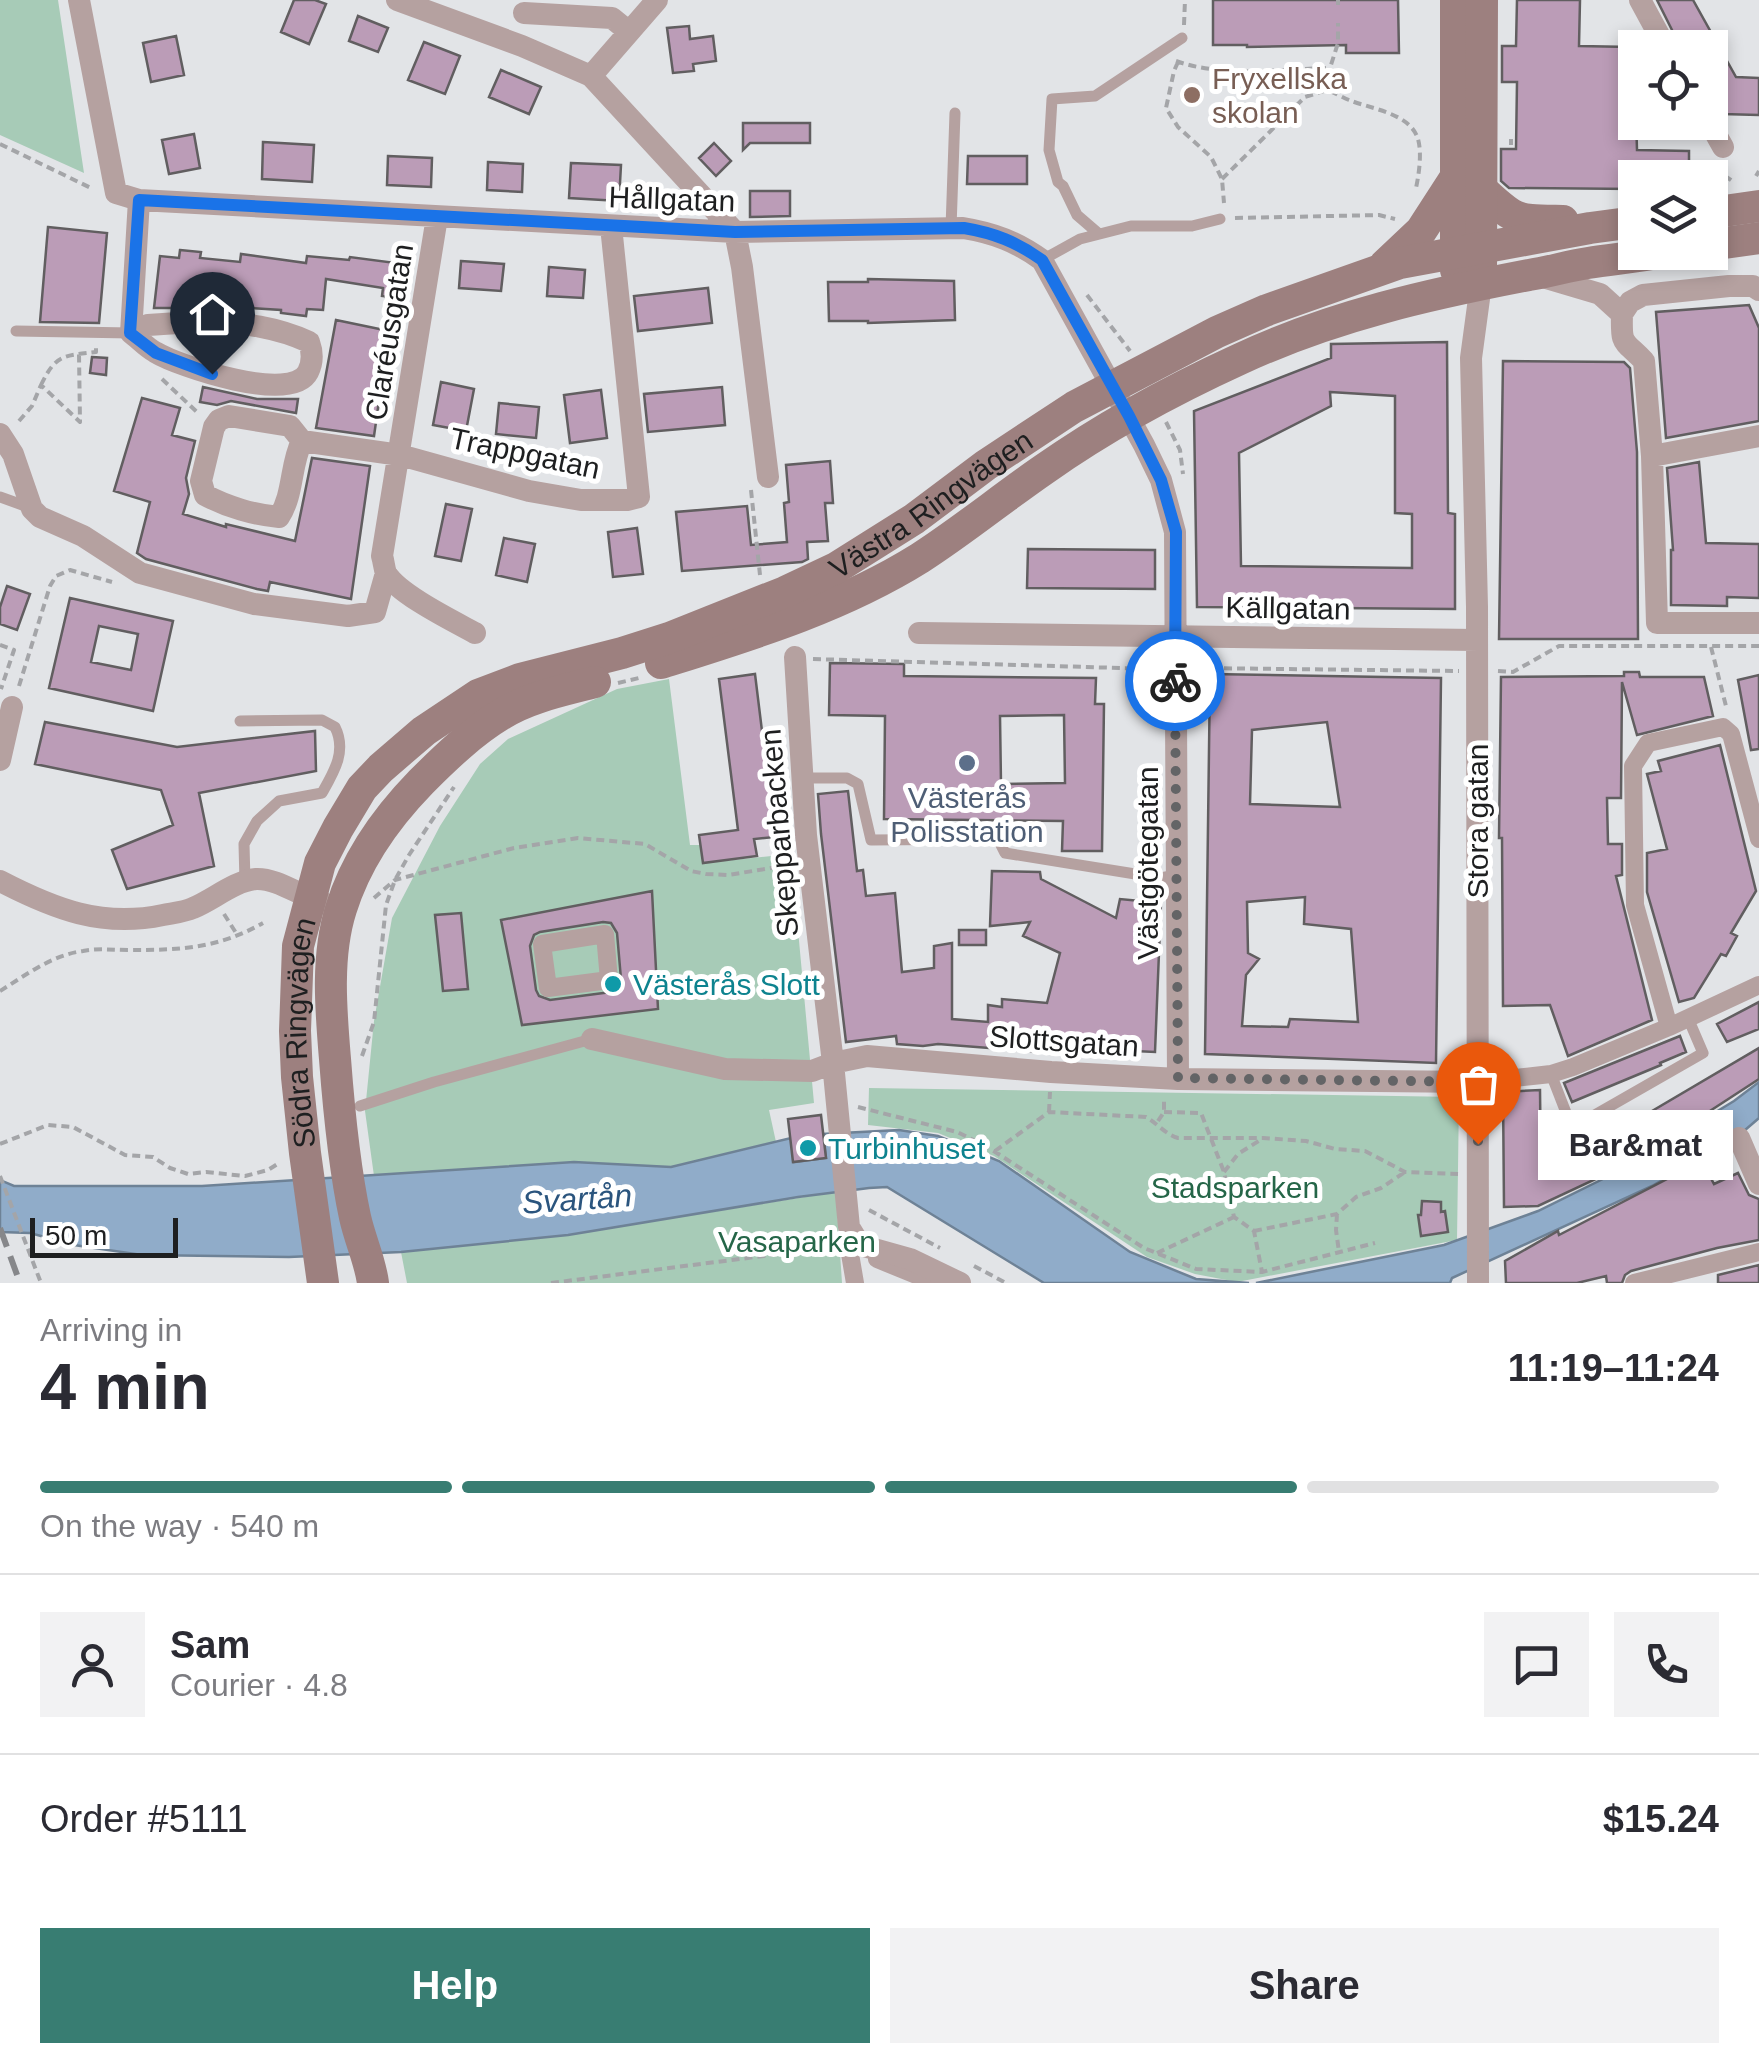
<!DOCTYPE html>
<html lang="en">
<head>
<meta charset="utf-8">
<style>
	body { margin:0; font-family:Arial,sans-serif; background:#f2f2f3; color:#2b2b33; height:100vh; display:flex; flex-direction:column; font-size:38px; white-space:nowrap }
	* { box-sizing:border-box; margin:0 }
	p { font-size:32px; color:#7c7c81 }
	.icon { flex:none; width:55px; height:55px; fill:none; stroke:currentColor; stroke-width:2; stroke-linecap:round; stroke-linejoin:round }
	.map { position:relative; height:1283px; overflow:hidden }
	.side { display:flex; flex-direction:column; background:#fff; flex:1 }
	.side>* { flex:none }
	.tools { position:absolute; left:1618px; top:30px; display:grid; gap:20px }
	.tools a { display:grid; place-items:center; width:110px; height:110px; border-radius:0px; background:#fff; box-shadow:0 5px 15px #0003; font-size:50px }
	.scale { position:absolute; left:30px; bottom:25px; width:148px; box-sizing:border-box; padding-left:10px; border:5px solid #1e1f20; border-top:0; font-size:28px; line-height:35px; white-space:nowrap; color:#1e1f20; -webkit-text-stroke:8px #fff; paint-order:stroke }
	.pin { position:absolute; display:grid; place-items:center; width:85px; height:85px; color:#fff; margin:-102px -42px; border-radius:50% 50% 50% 0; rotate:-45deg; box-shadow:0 0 10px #0007 }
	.pin .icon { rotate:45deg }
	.courier { position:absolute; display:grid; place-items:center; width:100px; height:100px; margin:-50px; border:8px solid #1a73e8; border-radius:50%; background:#fff; color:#222; box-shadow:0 2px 12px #0007 }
	.bubble { position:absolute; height:70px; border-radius:0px; background:#fff; box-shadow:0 5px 15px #0003; font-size:32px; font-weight:700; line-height:70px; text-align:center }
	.summary em { font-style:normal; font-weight:700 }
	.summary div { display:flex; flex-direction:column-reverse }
	.summary { display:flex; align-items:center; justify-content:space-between; height:170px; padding:0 40px }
	h1 { font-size:65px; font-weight:700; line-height:75px }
	.bar { display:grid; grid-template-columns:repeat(4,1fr); gap:15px 10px; align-content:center; height:120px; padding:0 40px }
	.bar i { height:12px; border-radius:8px; background:#e1e1e2 }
	.bar .selected { background:#387d72 }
	.bar p { grid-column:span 4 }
	.line { display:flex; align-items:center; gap:25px; padding:0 40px; border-top:2px solid #e1e1e2 }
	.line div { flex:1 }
	.round { display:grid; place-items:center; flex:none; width:105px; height:105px; border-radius:0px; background:#f2f2f3 }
	.button { display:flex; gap:20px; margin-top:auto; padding:20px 40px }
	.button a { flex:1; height:115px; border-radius:0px; background:#387d72; color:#fff; font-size:40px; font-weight:700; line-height:115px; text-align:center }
	.button a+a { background:#f2f2f3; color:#2b2b33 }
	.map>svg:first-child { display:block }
	.green { fill:#a7cbb7 }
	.water { fill:#90acc9; stroke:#6e8296; stroke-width:2.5 }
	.building { fill:#bb9cb7; stroke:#615e60; stroke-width:2.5; fill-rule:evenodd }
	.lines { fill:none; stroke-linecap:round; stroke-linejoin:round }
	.path { stroke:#a4a5a8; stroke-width:4; stroke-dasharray:8 5; stroke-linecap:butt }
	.service { stroke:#b5a1a0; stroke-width:11 }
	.pedestrian { stroke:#b5a1a0; stroke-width:18 }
	.minor { stroke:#b5a1a0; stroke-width:22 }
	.secondary { stroke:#9d807f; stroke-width:32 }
	.rail { stroke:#86878a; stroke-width:6; stroke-dasharray:20 10; stroke-linecap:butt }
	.done { stroke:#636466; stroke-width:10; stroke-dasharray:0 18 }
	.route { stroke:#1a73e8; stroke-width:12 }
	.education-dot { fill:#8d6e63; stroke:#fff; stroke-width:4 }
	.service-dot { fill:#5c6f8a; stroke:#fff; stroke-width:4 }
	.culture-dot { fill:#0f9aa8; stroke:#fff; stroke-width:4 }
	.labels { text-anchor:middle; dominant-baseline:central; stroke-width:10; stroke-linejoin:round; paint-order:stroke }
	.education-label { font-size:30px; fill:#785e54; stroke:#fff; text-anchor:start }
	.street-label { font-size:30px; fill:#1e1f20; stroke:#fff }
	.service-label { font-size:30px; fill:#4e5e75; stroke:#fff }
	.culture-label { font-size:30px; fill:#0d838f; stroke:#fff; text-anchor:start }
	.park-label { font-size:30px; fill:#256648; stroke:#fff }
	.water-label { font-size:32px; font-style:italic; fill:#2b557e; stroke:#fff }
</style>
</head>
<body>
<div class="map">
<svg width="1759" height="1283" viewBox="0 0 1759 1283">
	<rect width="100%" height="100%" fill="#e2e4e7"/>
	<path class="green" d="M0 0H58L84 173 0 135Z
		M669 679 690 845H702L704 863 791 854 814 1103 769 1110 776 1142 671 1167 574 1162 374 1176 365 1111 374 1021 392 918 440 826 480 764 508 739 617 689Z
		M869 1088 1459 1097 1457 1240 1237 1282 1195 1274 1147 1257 994 1156 938 1133 868 1125Z
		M836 1192 842 1283H407L401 1252 568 1235Z"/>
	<path class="water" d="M1759 1082V1118L1737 1137 1652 1186 1452 1278 1450 1283H1256L1444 1245 1538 1211 1617 1172 1734 1101Z
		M899 1130 938 1136 999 1161 1130 1252 1196 1279 1249 1283H1044L887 1187 869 1188 798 1197 568 1235 401 1252 289 1257 142 1255 74 1245 30 1233 0 1232V1180L14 1186H202L574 1162 671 1167 791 1138 794 1162 826 1158 823 1134Z"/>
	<path class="building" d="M294 0H315L326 4 309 44 281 32Z
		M1213 0H1398L1399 53H1346V45L1247 47V45H1213Z
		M1517 0H1580L1579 46 1631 47 1630 81H1635L1637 150 1689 151V178H1635V189L1509 188 1501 181V149H1516L1517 82H1502V46H1516Z
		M1657 0H1693L1736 77 1759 78V115L1722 114 1710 107V48H1681Z
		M358 16 388 28 378 52 349 41Z
		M689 26 690 39 713 36 716 61 693 64 694 71 673 73 667 28Z
		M176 36 184 75 151 82 143 43Z
		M424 42 460 56 445 94 408 80Z
		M501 70 541 87 529 114 489 97Z
		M743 123H810V143H750L743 150Z
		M194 134 200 168 169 174 162 140Z
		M263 142 314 145 312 182 262 179Z
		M714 143 731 161 716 176 699 158Z
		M388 156 432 158 431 187 387 185Z
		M968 156H1027V184H967Z
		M488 162 523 164 522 192 487 190Z
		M571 163 621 165 619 201 569 198Z
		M750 191H790V216L750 217Z
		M48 227 107 233 99 323 40 322Z
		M180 250 201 252 200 258 240 262 241 254 306 263 307 256 349 260 350 257 411 265 407 299 382 296 383 288 326 279 323 310 307 309 306 316 281 313V310L180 303 179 308H154L160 256 179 258Z
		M461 261 504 264 501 291 459 288Z
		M549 267 585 270 583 298 547 296Z
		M868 279 954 281 955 320 868 323V321H829L828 282H868Z
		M708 288 712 323 638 331 634 296Z
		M1749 305 1759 328V421L1666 438 1656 312Z
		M336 320 389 331 374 436 316 428Z
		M1447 342 1448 513 1455 514V609L1197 607 1194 411 1331 358V344ZM1330 392 1395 396V513L1412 514V568L1241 566 1239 453 1331 406Z
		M92 357 107 358 106 375 90 373Z
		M1503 361 1624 362 1630 368 1637 452 1638 639H1499Z
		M441 382 474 389 466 431 433 425Z
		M203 387 257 399H298L296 413 231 401 217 405 200 402Z
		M722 387 725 425 648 432 644 394Z
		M601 390 607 438 570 443 564 395Z
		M142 398 180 408 172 435 195 441 186 478 189 494 183 514 226 527V524L295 541 312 458 370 466 351 599 270 582 268 591 257 589 146 559 137 553 150 502 114 491Z
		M499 403 539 407 536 438 496 434Z
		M830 461 833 503H825L828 541 807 542 808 559 802 562 682 571 676 512 747 506 751 545 787 542 784 503 789 502 786 465Z
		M1699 462 1706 543 1759 544V598L1727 597V606L1671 605V550H1673L1667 468Z
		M446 504 472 509 461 561 435 556Z
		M637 528 643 574 613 577 608 532Z
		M504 538 535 544 527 582 496 575Z
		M1028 549 1155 550V589L1027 588Z
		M7 586 30 594 17 630 0 624V607Z
		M70 598 173 621 153 711 49 688ZM99 626 138 634 131 670 91 662Z
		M830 663 904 664V676L1096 678 1095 704H1104L1102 851H1062L1063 821 884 819 885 716 829 715ZM1064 715 1065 783 1001 784 1000 716Z
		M1624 672H1639L1640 677H1704L1713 716 1637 735 1622 682 1621 798H1607L1608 844H1622V875L1616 876 1652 1020 1568 1056 1550 1005 1503 1006 1502 838H1499L1501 677 1624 676Z
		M755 674 775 837 754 839 757 856 703 863 699 835 738 830 719 679Z
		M1210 674 1441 678 1436 1063 1205 1054ZM1327 722 1340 807 1250 804 1252 730ZM1305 897 1304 924 1351 929 1358 1022 1290 1019 1288 1027 1242 1026 1246 975 1259 959 1248 953 1247 902Z
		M1759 675V749L1751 750 1738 680Z
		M45 722 177 747 315 731 316 771 199 793 214 866 127 889 112 850 173 825 161 790 35 764Z
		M1720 745 1756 891 1731 933 1737 936 1726 956 1721 954 1694 998 1679 1002 1647 892V853L1667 849 1647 774 1661 771 1658 761Z
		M848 791 857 871 863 870 866 896 895 893 902 972 934 968V946L952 943V1019L988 1022V1005L1002 1007V999L1047 1003 1060 953 1023 936 1030 922 990 926 992 871 1040 872 1041 879 1116 918 1120 899 1161 903 1155 1052 1069 1048 1068 1054 938 1044 923 1046 897 1044 896 1036 846 1042 821 834 818 794Z
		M652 891 658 1009 522 1025 501 920ZM603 922 611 923 617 933 621 979 617 989 611 992 550 1000 539 996 536 990 530 946 534 935 540 932Z
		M461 913 468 989 443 991 435 915Z
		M959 930H986V945H959Z
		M1759 1002V1029L1727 1042 1717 1024Z
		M1680 1036 1686 1052 1660 1063 1661 1065 1572 1102 1564 1083Z
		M1759 1048V1079L1630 1163 1538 1206 1504 1207 1503 1092 1540 1090 1541 1173 1613 1134Z
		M821 1115 826 1158 793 1162 788 1119Z
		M1702 1161 1714 1184 1738 1173 1749 1195 1759 1199V1240L1717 1248 1631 1271 1625 1275 1622 1283H1607L1606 1276 1577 1283H1506L1505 1261 1558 1231 1559 1235Z
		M1422 1201 1441 1202V1212L1445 1211 1448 1232 1421 1236 1418 1215H1421Z
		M1759 1265V1283H1718V1275Z"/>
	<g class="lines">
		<path class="path" d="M1338 5V0
			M1184 25 1185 0
			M1176 61C1224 78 1280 69 1330 68
			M1178 62 1174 71 1166 108 1178 127 1211 157 1222 179 1224 203
			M1327 90 1330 68 1338 43V23
			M1511 139V145
			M0 144 93 189
			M1714 168 1735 183
			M1756 176 1759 171
			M1222 179 1305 97 1327 90C1335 93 1342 97 1349 100 1371 109 1410 113 1418 139 1422 153 1419 174 1416 188
			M1235 218 1379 215 1395 219
			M1087 295 1130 351
			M162 379 199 414
			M41 385C56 354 63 356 96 352V347
			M19 421 32 406 41 385 80 422 79 354
			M1166 422 1180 450 1183 474
			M751 490 760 575
			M0 645 14 650 1 689
			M1711 647 1727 710
			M813 659 1154 669
			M1198 668 1459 671
			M1498 671 1513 672 1559 646H1759
			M618 683 643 677
			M19 686 50 586 56 576 70 570 112 582
			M374 898 395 880 514 848 578 838 645 844 691 871 706 874 728 875 790 865
			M224 914 238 936
			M0 991C26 975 52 955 83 951 98 948 113 950 129 950 180 950 217 949 263 923
			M362 1056 374 1022 386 905 395 880 409 855 454 787
			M858 1107 957 1132 986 1146 1144 1248 1196 1269 1262 1272 1375 1243
			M1049 1112 1050 1092
			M1164 1112 1201 1113 1224 1172 1234 1217 1254 1231 1262 1272
			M1158 1121 1164 1112V1097
			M0 1144 48 1125 73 1127 125 1155 153 1157 170 1168 188 1174 206 1172 245 1176 268 1170 279 1163
			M995 1151 1049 1112 1146 1117C1158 1124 1165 1134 1178 1138H1263L1306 1141 1335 1149 1365 1151 1405 1172 1458 1174
			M1224 1172 1238 1154 1262 1139
			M0 1176 41 1283
			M869 1210 940 1248
			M1337 1214 1336 1230 1339 1252
			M1254 1231 1337 1214 1356 1197 1381 1188 1405 1172
			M1157 1253 1234 1217
			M974 1266 1006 1283
			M551 1283 834 1247"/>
		<path class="service" d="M951 228 955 113
			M1099 234 1077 215 1063 186 1058 182 1049 150 1052 99 1095 96 1182 38
			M1042 260 1080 239 1131 226H1192L1220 219
			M16 331 131 333
			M0 497 28 507
			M240 721 322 720 335 727C347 751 334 772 322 793L279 801 257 821 244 844 245 882
			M803 778H847L858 784 871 840 998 839 1005 853 1160 878 1177 875
			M1551 1074 1572 1128 1703 1053 1688 1018
			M360 1106 434 1082 592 1039"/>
		<path class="pedestrian" d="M605 934 609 980 548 988 542 944Z
			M1669 1027 1635 905 1633 766 1648 743 1723 727 1731 734 1759 839
			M1478 1082 1551 1074 1573 1067 1669 1027 1759 985
			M849 1248 855 1283
			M877 1259 936 1283
			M1634 1283 1759 1252"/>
		<path class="minor" d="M79 0 116 193 139 200 735 232 963 228C994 233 1017 242 1042 260L1144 445 1161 480 1175 532 1178 1079
			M397 0 522 46 591 76 735 232 742 267 768 477
			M1640 0 1666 48
			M524 13 612 18 628 31
			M591 76 657 0
			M1709 122 1723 147
			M437 217 382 556C384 562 384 568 386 573 398 594 453 621 475 633
			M1536 275 1600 294 1622 314
			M1622 314C1621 347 1623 339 1644 361L1652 456 1657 623H1759
			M1622 314 1630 302 1643 295 1729 286H1753L1759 290
			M208 321C243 323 277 327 309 342 313 353 313 362 308 372 292 404 180 367 155 352 146 347 139 339 131 333L148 325Z
			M131 333 139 200
			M0 434 13 454 32 509 40 517 83 536 140 573 254 604 348 616 375 612 386 573
			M302 441 290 426 229 416 219 420 214 427 201 481 205 495C227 507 255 515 279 517 294 494 290 465 302 441L400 455 529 491 581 500H627L639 497 611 226
			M1652 456 1759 436
			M919 633 1477 640
			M795 657 806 835 833 1063 849 1227 860 1245 910 1259 960 1283
			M0 760 12 707
			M0 881C54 909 102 928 163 915 173 913 184 912 193 908 213 900 234 881 256 879 278 878 301 897 322 902
			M592 1039 725 1069 812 1071 833 1063 867 1056 1051 1072 1178 1079 1478 1082
			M1739 1138 1759 1184
			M1478 1283 1477 607 1471 358 1481 284"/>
		<g class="secondary">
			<path d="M1481 189C1516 222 1515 220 1563 221"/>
			<path d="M1710 213 1759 206"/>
			<path d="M1710 245 1759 238"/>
			<path d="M1385 265 1421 231 1454 180"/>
			<path d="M1456 270V0"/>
			<path d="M1481 270 1482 0"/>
			<path d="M661 663C750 635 840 608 920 558 962 531 1001 499 1043 470 1104 427 1172 390 1240 359 1332 316 1430 294 1529 275 1549 272 1568 266 1588 263 1613 259 1638 257 1663 252"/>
			<path id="s1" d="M323 1283 305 1153 297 1077 295 1031 298 946 320 863 338 828 362 788 381 768 424 731 478 695 520 679 622 653 669 638 785 592 836 568 914 519 986 465 1074 407 1217 332 1267 310 1400 263 1590 228 1635 222"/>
			<path d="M373 1283C370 1260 360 1240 355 1217 344 1166 339 1112 335 1059 331 1011 326 956 341 909 356 860 386 818 421 782 446 757 472 732 502 714 529 697 565 690 595 682"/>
		</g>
		<path class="rail" d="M0 1228 20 1283"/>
	</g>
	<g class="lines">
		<path class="done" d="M1175 681 1178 1078 1478 1082V1144"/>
		<path class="route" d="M212 374 156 353 130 333 139 200 735 232 964 228C994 233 1017 242 1042 260L1129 416 1161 480 1176 532 1175 681"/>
	</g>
	<circle class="education-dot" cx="1192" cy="95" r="10"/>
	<circle class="service-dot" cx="967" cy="763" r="10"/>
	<g class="culture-dot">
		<circle cx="613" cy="984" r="10"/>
		<circle cx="808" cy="1148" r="10"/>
	</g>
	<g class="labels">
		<g class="education-label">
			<text x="1212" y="78">Fryxellska<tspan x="1212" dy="34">skolan</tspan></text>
		</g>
		<g class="street-label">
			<text transform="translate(672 199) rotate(2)">Hållgatan</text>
			<text transform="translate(389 332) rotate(-81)">Claréusgatan</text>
			<text transform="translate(525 453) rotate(12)">Trappgatan</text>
			<text stroke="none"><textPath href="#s1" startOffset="1155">Västra Ringvägen</textPath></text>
			<text transform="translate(1288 608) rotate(1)">Källgatan</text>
			<text transform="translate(1477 821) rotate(-90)">Stora gatan</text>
			<text transform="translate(779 833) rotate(-95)">Skepparbacken</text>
			<text transform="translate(1147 863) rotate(-90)">Västgötegatan</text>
			<text stroke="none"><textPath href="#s1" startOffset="252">Södra Ringvägen</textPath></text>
			<text transform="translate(1064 1041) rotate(4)">Slottsgatan</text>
		</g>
		<g class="service-label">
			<text x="967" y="797">Västerås<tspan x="967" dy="34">Polisstation</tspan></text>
		</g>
		<g class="culture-label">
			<text x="633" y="984">Västerås Slott</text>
			<text x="828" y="1148">Turbinhuset</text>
		</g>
		<g class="park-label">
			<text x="1235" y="1187">Stadsparken</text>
			<text x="797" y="1241">Vasaparken</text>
		</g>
		<g class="water-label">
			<text transform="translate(577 1199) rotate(-4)">Svartån</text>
		</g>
	</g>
</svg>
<div class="tools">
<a><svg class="icon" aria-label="locate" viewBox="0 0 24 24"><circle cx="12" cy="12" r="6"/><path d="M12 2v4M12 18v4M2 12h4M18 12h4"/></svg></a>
<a><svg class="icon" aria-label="layers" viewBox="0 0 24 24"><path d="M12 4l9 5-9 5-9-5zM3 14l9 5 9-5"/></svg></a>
</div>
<div class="scale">50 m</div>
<div class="pin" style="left:1478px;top:1144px;background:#ea580c"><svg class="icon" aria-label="bag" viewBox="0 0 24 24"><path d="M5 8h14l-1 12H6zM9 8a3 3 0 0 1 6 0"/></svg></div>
<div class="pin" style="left:212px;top:374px;background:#1f2937"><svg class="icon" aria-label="home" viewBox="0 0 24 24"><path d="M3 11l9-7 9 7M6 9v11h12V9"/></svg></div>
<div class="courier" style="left:1175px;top:681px"><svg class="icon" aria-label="bike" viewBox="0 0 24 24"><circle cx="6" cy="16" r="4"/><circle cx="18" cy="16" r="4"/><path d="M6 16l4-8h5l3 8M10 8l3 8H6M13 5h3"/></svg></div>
<div class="bubble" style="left:1538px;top:1110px;width:195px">Bar&amp;mat</div>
</div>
<section class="side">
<div class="summary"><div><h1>4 min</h1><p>Arriving in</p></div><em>11:19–11:24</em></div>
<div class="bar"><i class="selected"></i><i class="selected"></i><i class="selected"></i><i></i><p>On the way · 540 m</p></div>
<div class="line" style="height:180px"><a class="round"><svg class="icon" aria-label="person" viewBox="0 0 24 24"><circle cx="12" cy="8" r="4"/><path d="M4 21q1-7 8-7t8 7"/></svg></a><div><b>Sam</b><p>Courier · 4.8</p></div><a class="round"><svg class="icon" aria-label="chat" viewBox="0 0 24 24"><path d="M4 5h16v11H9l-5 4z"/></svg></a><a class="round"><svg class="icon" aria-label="phone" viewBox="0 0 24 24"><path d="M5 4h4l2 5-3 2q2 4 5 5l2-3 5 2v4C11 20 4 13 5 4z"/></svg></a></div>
<div class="line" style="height:130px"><div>Order #5111</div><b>$15.24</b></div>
<div class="button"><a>Help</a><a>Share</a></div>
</section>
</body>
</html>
